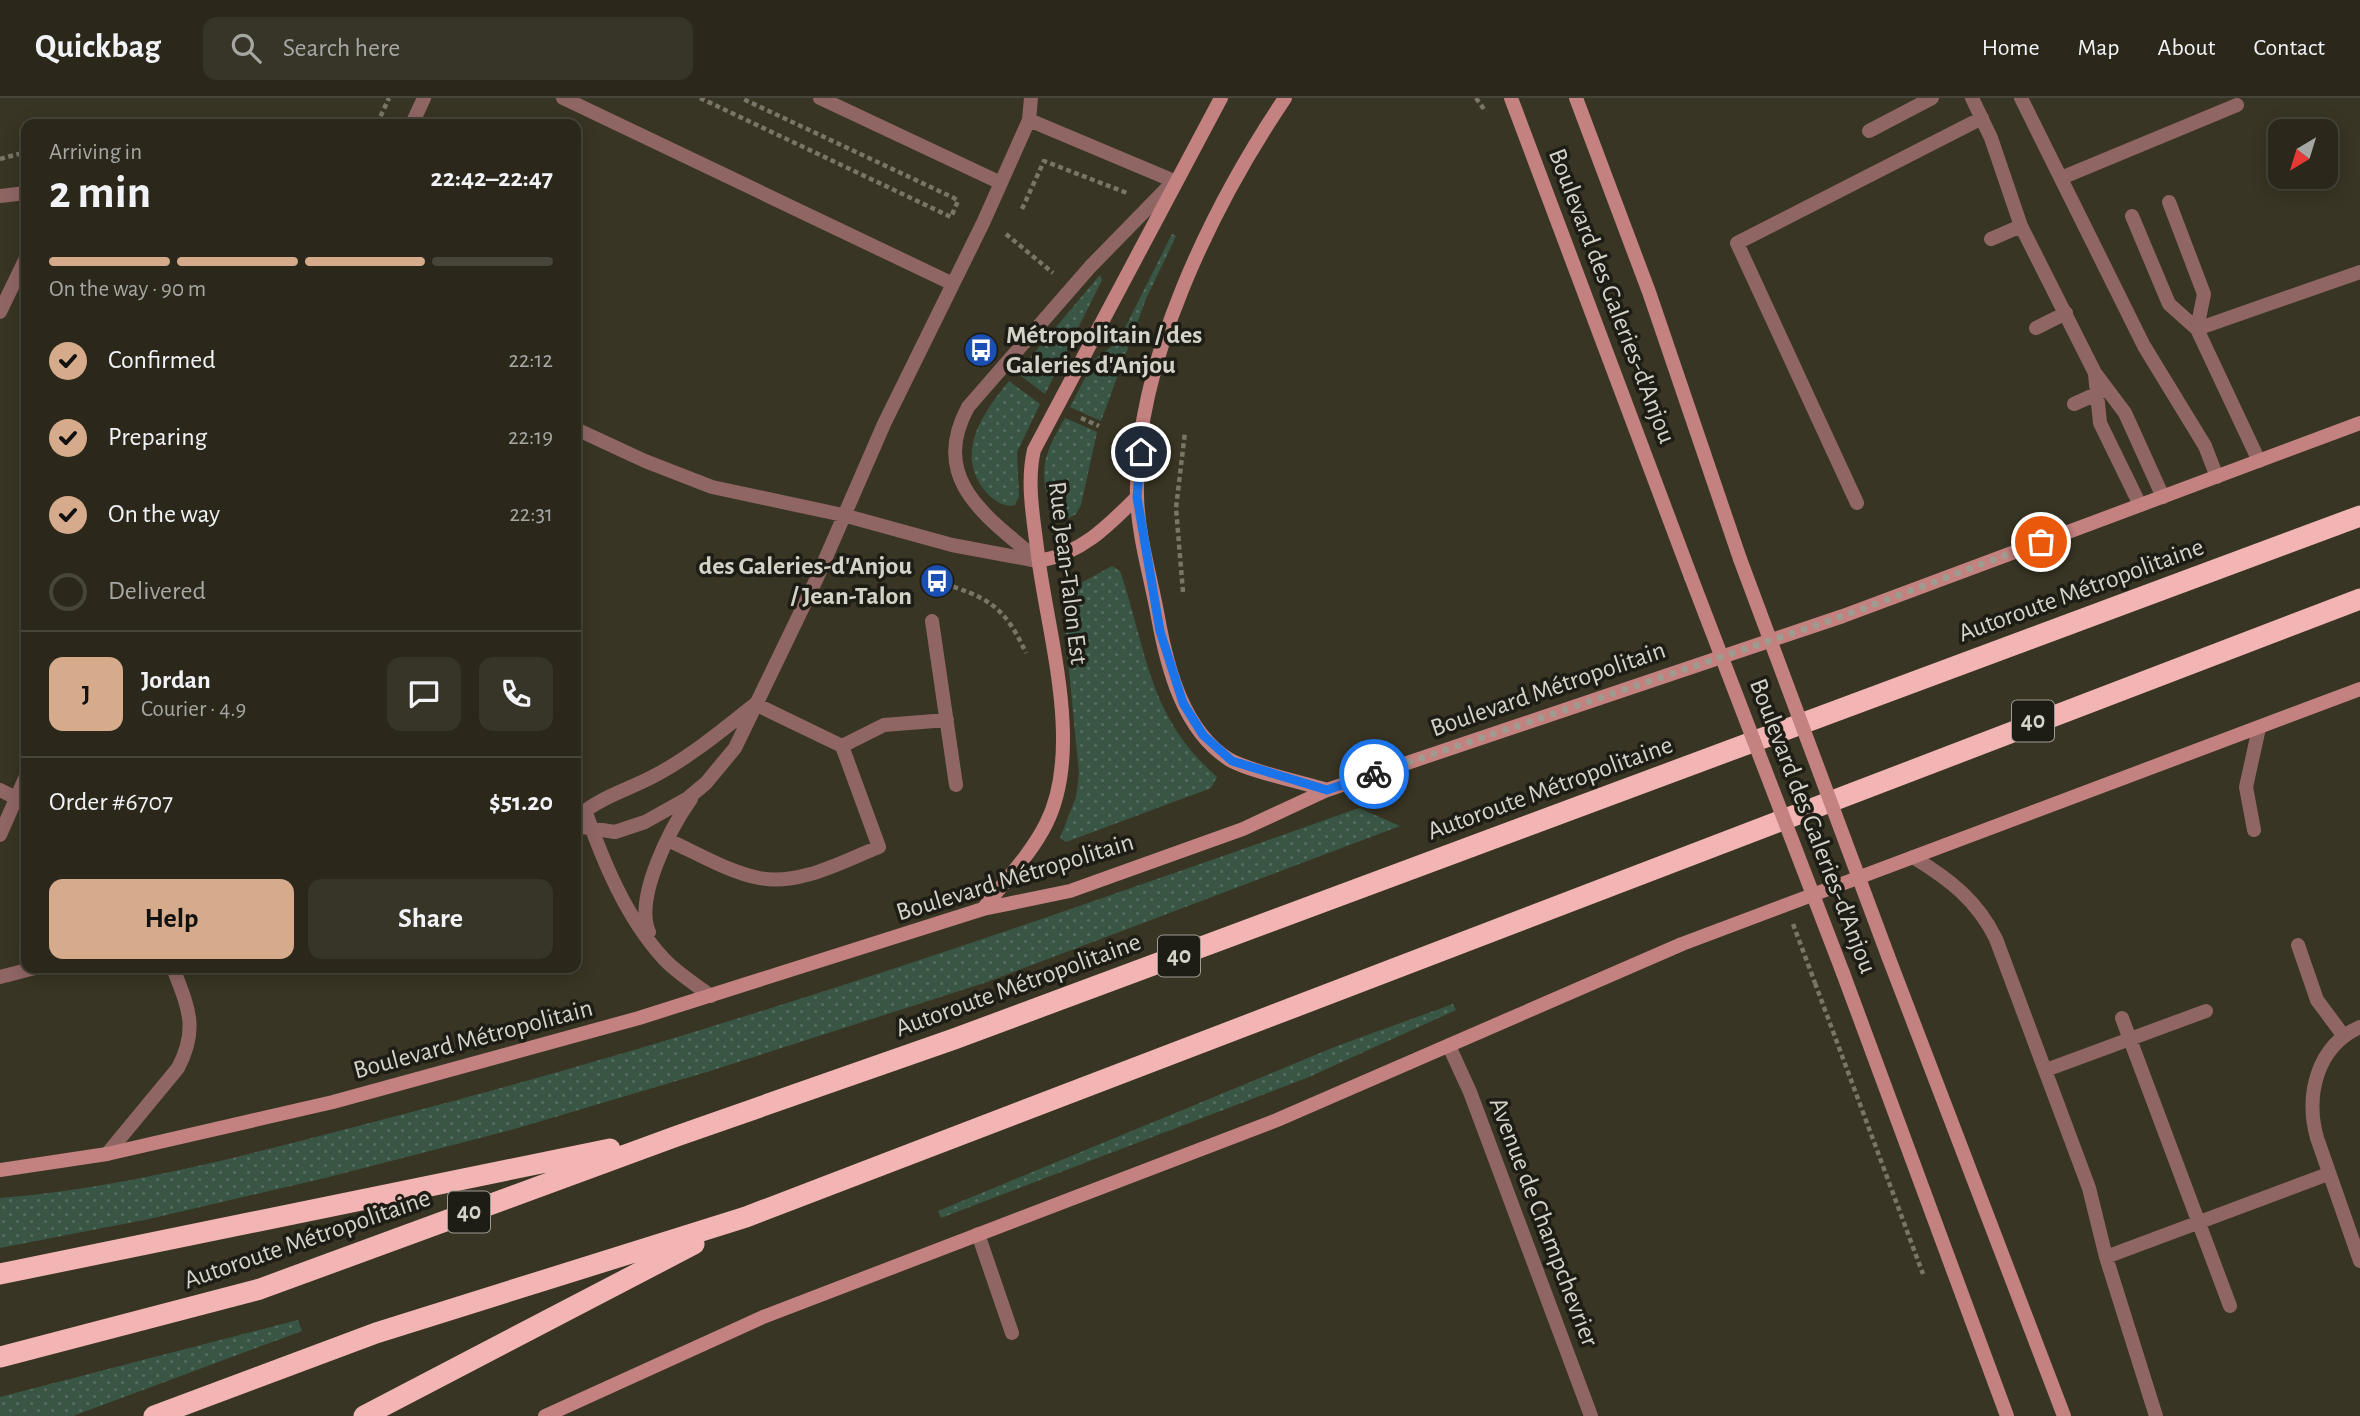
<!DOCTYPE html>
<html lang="en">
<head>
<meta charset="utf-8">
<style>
	body { margin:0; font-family:"Alegreya Sans",sans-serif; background:#373428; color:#f1f3f6; height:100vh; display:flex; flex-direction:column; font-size:26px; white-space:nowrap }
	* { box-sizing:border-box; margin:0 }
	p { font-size:23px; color:#a6a6a3 }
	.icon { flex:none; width:38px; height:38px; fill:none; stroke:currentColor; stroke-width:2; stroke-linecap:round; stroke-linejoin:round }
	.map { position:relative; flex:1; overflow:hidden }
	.panel { position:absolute; left:21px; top:21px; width:560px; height:854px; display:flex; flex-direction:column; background:#2b281b; border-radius:14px; box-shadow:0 4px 18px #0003,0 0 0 2px #47443a }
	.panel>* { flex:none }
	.needle { width:46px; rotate:218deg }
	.buttons { position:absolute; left:2268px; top:21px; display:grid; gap:14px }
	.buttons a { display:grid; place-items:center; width:70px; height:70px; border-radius:14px; background:#2b281b; box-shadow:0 4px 18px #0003,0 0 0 2px #47443a; font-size:35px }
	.pin { position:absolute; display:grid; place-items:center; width:60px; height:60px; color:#fff; margin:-30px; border:4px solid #fff; border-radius:50%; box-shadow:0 2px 7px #0007 }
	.courier { position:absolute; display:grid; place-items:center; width:70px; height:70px; margin:-35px; border:5px solid #1a73e8; border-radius:50%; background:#fff; color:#222; box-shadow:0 2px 9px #0007 }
	.summary em { font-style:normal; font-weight:700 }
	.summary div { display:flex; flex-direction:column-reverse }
	.summary { display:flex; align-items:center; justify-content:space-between; height:119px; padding:0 28px }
	h1 { font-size:46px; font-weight:700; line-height:52px }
	.bar { display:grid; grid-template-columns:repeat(4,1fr); gap:10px 7px; align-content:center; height:84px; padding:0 28px }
	.bar i { height:9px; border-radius:5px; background:#47443a }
	.bar .selected { background:#d6ab8b }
	.bar p { grid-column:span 4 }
	.line { display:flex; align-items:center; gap:18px; padding:0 28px; border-top:2px solid #47443a }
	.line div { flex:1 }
	.round { display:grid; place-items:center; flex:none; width:74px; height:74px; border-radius:14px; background:#373428 }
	ol { padding:0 28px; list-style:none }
	li { display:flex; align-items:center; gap:21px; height:77px }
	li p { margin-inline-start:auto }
	li .icon { padding:7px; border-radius:50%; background:#d6ab8b; color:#111; stroke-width:4 }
	li:last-child { color:#a6a6a3 }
	li i { width:38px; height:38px; border:4px solid #47443a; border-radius:50% }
	.primary-button { display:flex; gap:14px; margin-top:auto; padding:14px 28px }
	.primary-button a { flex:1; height:80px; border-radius:14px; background:#d6ab8b; color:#111; font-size:28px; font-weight:700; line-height:80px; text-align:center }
	.primary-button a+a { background:#373428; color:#f1f3f6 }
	header { display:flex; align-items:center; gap:42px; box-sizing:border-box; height:98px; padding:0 35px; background:#2b281b; border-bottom:2px solid #47443a }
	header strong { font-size:33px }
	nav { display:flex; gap:38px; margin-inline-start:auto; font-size:24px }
	.search { width:490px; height:63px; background:#373428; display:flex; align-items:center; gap:18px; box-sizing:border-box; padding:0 24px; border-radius:14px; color:#a6a6a3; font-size:26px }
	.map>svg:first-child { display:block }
	.grass { fill:url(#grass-dots) }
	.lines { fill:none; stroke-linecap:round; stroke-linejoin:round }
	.path { stroke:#797567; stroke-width:4.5; stroke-dasharray:5 3.5; stroke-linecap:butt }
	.lane { stroke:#906665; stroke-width:14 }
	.street { stroke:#906665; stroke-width:14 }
	.secondary { stroke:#c3817f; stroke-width:14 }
	.highway { stroke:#f3b5b3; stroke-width:21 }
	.path-bridge { stroke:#797567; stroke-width:4.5; stroke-dasharray:5 3.5; stroke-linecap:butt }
	.secondary-bridge { stroke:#c3817f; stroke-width:14 }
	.done { stroke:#9e9c8f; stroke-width:7; stroke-dasharray:0 12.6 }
	.route { stroke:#1a73e8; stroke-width:9 }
	.labels { text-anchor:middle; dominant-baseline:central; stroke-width:7; stroke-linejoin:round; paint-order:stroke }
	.shield { fill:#1e1d15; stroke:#9e9c92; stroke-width:2 }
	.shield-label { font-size:24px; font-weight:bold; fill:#d5d3c8 }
	.street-label { font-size:26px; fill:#d5d3c8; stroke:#1e1d15 }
	.poi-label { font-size:26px; font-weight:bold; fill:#d5d3c8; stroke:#1e1d15; text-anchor:start }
</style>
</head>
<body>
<header>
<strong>Quickbag</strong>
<div class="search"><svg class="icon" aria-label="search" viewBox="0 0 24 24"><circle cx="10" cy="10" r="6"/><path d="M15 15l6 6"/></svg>Search here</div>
<nav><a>Home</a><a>Map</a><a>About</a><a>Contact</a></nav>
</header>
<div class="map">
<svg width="2360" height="1318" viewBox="0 0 2360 1318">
	<defs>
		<pattern id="grass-dots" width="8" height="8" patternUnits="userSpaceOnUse" patternTransform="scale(1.75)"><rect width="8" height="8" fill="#395645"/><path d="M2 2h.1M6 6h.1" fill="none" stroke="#556d5e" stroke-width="1.8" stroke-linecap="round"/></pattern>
	</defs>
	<rect width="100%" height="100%" fill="#393524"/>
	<path class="grass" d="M1172 136 1176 138 1146 201 1101 323 1070 309 1095 261 1112 248 1127 226Z
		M1100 177 1102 182 1045 296 1017 275Z
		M1009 283 1040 306 1017 354 1019 398 1015 407C1004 410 993 402 986 394 953 355 984 314 1009 283Z
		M1065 320 1097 334 1081 407 1076 416 1067 421C1044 415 1040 374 1048 354 1052 342 1059 331 1065 320Z
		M1112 468 1120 473C1148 555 1147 617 1217 679L1211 690 1066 744 1060 740 1076 699 1079 675 1062 501 1068 492Z
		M1359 710 1400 728 984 885 710 973 511 1032 325 1080 149 1121 0 1150V1100C136 1089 272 1050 404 1016 728 932 1044 822 1359 710Z
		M1453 906 1456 912 1309 979 941 1120 938 1113 1337 948Z
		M298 1222 302 1233 73 1318H0V1299Z"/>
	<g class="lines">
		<path class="path" d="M700 0 951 119 958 103 954 100 741 0
			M1476 0 1486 14
			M377 26 389 0
			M0 61 26 54
			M1022 111 1044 63 1127 95
			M1006 136 1053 175
			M1081 320 1099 328
			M937 483C987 500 1003 505 1026 555
			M1183 494 1176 410 1185 334
			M1815 885 1923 1176"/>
		<path class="lane" d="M563 0 953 186
			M820 0 1001 85
			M1972 0 1991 40 2021 128 2095 275 2125 315 2163 399
			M2021 0 2144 248 2205 348 2217 379
			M1029 22 1174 83 1090 169 968 309C928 383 989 420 1039 463
			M412 26 424 0
			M1869 33 1932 0
			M2061 80 2237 7
			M0 98 26 95
			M2169 104 2204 196 2197 231
			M2132 118 2169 206 2197 231
			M1991 141 2021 128
			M0 214 26 160
			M2036 230 2066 215
			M2095 276 2100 325 2140 407
			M2074 306 2105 292
			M576 331 645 363 712 389 843 417 952 447 1038 463
			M2259 363 2197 231 2360 174
			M1857 405 1737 145 1982 20
			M932 523 956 687
			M842 648 884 627 947 622
			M0 692 16 700
			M585 712C603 763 626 820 664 861 677 875 695 886 711 898
			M580 717C601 699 627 692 652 679 689 660 721 633 754 607
			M576 728 615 734 645 724 688 700 706 685 735 650 817 480 884 326 983 125 1029 22 1031 0
			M2254 732 2246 689 2259 630
			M0 737 26 678
			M668 742C697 755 728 774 759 780 800 788 843 763 879 749L842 648 755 606
			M1913 759C1949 781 1977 802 1996 841L2089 1090 2106 1159 2156 1318
			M649 834C634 800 671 729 691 701
			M2298 847 2317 902 2343 937
			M0 879 35 870
			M2122 920 2230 1208
			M2046 972 2206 913
			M107 1056 178 970C199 930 188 909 173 870
			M978 1136 1012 1235
			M2106 1159 2328 1076"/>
		<path class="street" d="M2360 929C2317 948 2305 997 2317 1040L2360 1163
			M1449 948 1470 994 1591 1318"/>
		<path class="secondary" d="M1285 0C1213 107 1134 266 1137 398 1138 438 1151 480 1158 519 1167 569 1183 633 1230 662 1252 674 1301 684 1327 692
			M1511 0 1691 479
			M1576 0 1649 194 1740 461
			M1039 463C1081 456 1108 428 1137 399
			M983 811C1004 784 1031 756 1046 726 1084 651 1048 537 1038 458 1034 423 1026 386 1034 352L1221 0
			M1888 858 2064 1318
			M1843 875 2007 1318
			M0 1072 107 1056 333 1004 639 920 983 811 1070 793 1243 731 1327 692 1843 518 2360 325
			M545 1318 763 1219 1277 1022 1682 846 2360 591"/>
		<path class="highway" d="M0 1176 610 1051
			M0 1259 260 1191 677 1038 954 941 2360 418
			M154 1318 376 1235 746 1119 2360 501
			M364 1318 694 1146"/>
		<path class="path-bridge" d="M1793 826 1815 885"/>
		<path class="secondary-bridge" d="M1740 461 1888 858
			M1691 479 1843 875"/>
	</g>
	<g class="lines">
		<path class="done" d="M1374 676 1843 518 2041 444"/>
		<path class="route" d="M1141 354 1137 399 1160 533 1183 605 1203 637 1232 663 1327 692 1374 676"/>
	</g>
	<defs>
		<g id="bus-disc" transform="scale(1.75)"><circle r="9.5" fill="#1a4fb4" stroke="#1e1d15"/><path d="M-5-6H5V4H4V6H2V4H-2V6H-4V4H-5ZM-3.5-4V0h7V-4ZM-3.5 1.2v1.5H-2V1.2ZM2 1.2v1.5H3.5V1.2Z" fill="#fff"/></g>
	</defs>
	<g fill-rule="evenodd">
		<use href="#bus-disc" x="981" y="252"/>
		<use href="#bus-disc" x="937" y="483"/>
	</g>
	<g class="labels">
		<g class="shield">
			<rect x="2012" y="602.5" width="42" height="41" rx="5"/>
			<rect x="1158" y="837.5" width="42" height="41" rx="5"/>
			<rect x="448" y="1093.5" width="42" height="41" rx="5"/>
		</g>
		<g class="shield-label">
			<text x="2033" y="623">40</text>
			<text x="1179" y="858">40</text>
			<text x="469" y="1114">40</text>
		</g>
		<g class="street-label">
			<text transform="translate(1612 198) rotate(69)">Boulevard des Galeries-d'Anjou</text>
			<text transform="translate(1068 475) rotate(83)">Rue Jean-Talon Est</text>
			<text transform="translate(2081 492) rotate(-20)">Autoroute Métropolitaine</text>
			<text transform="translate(1548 591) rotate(-19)">Boulevard Métropolitain</text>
			<text transform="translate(1550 690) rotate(-20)">Autoroute Métropolitaine</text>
			<text transform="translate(1813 728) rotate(69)">Boulevard des Galeries-d'Anjou</text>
			<text transform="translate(1015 779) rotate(-17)">Boulevard Métropolitain</text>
			<text transform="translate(1018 887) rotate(-20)">Autoroute Métropolitaine</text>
			<text transform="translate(473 941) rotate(-15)">Boulevard Métropolitain</text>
			<text transform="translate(1544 1124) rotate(69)">Avenue de Champchevrier</text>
			<text transform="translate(307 1141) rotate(-19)">Autoroute Métropolitaine</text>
		</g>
		<g class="poi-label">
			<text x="1006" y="237">Métropolitain / des<tspan x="1006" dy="30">Galeries d'Anjou</tspan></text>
			<text x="912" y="468" text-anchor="end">des Galeries-d'Anjou<tspan x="912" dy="30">/ Jean-Talon</tspan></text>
		</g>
	</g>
</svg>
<div class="buttons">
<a><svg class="needle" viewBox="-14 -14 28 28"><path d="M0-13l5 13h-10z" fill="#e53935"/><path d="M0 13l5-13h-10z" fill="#a6a6a3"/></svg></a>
</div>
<div class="pin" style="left:2041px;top:444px;background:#ea580c"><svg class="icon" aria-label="bag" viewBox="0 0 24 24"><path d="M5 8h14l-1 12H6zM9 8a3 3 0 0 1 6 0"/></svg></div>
<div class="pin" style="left:1141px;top:354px;background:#1f2937"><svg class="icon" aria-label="home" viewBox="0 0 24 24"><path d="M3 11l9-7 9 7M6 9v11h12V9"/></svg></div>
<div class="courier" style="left:1374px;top:676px"><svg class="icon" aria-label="bike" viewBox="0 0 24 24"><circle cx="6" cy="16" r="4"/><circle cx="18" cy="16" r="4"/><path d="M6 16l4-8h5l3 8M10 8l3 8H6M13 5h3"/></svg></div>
<section class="panel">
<div class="summary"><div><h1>2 min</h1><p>Arriving in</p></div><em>22:42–22:47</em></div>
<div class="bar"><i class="selected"></i><i class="selected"></i><i class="selected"></i><i></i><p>On the way · 90 m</p></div>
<ol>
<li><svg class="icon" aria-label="check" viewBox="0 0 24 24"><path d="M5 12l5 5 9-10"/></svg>Confirmed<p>22:12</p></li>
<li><svg class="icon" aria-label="check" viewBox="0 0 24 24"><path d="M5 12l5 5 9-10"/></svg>Preparing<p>22:19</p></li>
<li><svg class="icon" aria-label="check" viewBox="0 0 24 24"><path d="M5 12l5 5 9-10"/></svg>On the way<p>22:31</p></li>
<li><i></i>Delivered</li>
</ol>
<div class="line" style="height:126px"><b class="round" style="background:#d6ab8b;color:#111">J</b><div><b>Jordan</b><p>Courier · 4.9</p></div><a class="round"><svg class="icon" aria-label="chat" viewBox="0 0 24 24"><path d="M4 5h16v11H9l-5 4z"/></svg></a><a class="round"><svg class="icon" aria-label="phone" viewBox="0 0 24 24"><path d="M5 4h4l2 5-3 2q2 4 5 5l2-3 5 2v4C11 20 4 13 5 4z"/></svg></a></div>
<div class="line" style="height:91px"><div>Order #6707</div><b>$51.20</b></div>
<div class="primary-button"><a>Help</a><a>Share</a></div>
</section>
</div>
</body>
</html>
